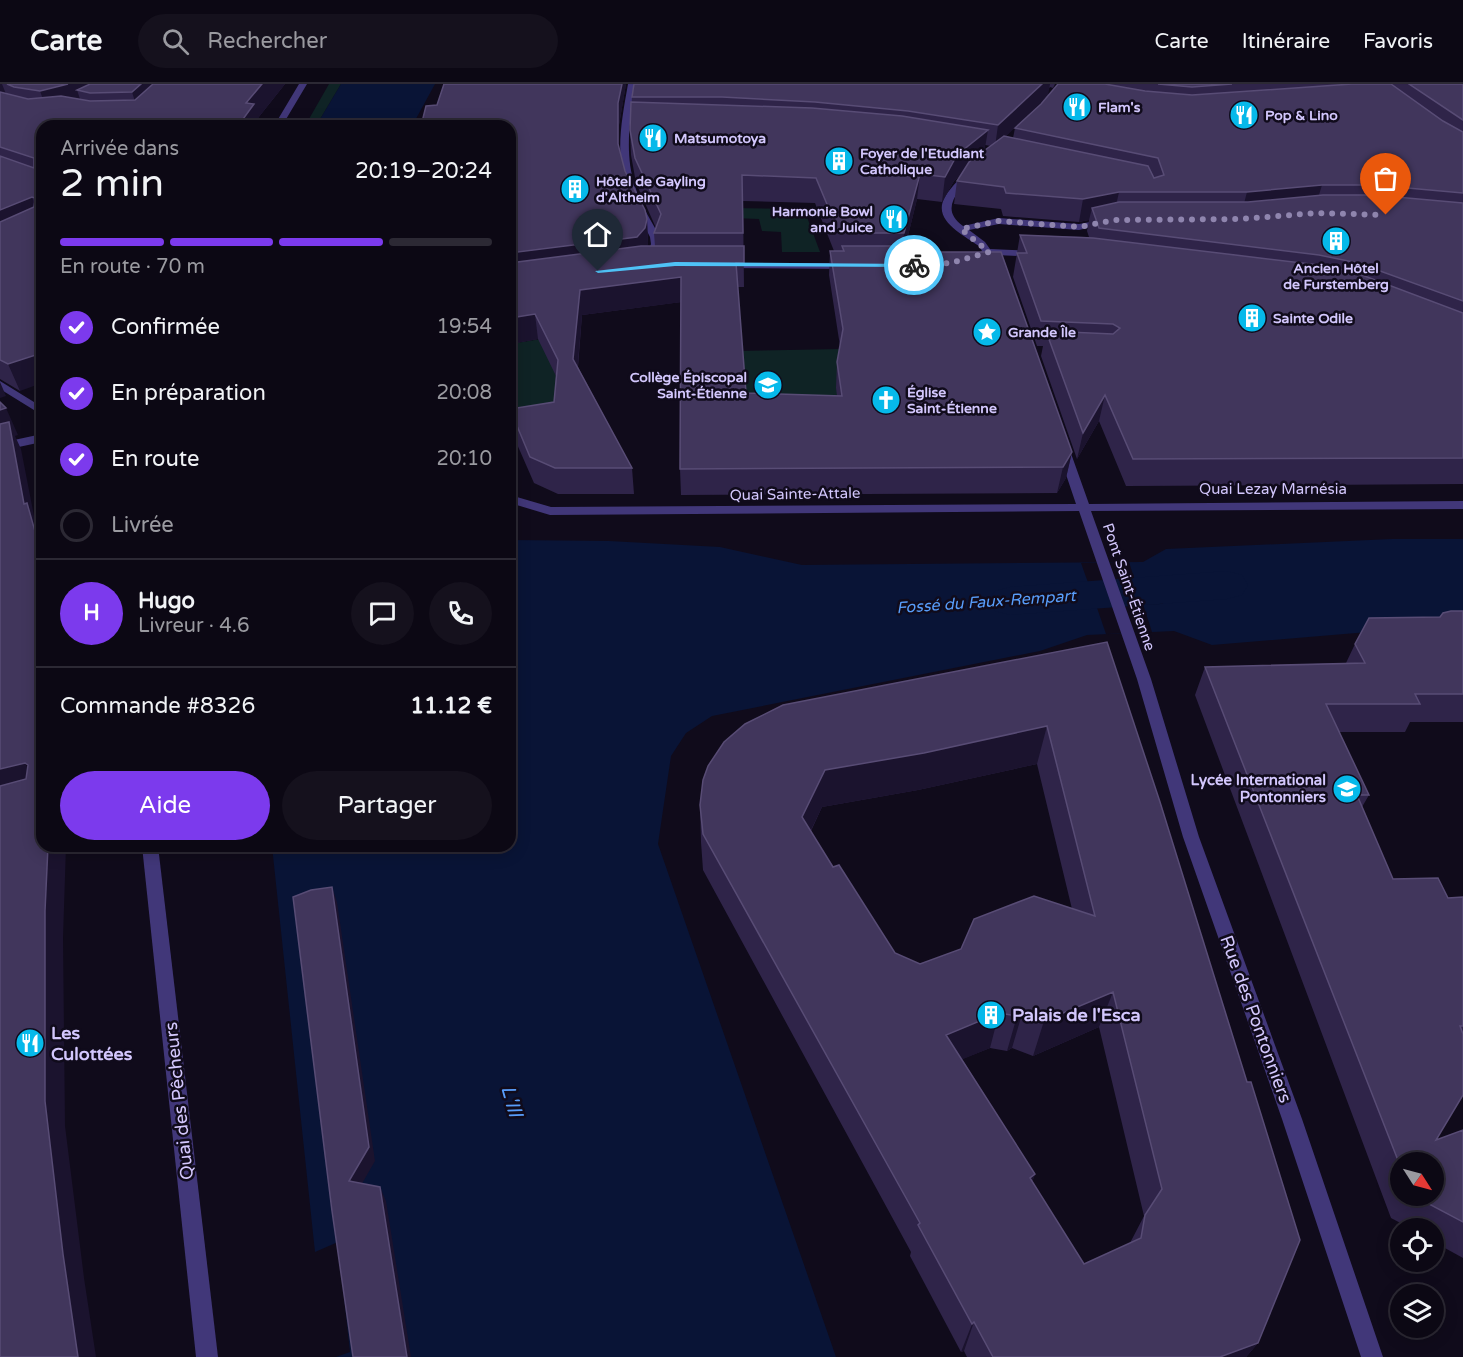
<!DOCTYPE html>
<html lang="fr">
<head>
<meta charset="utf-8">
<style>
	body { margin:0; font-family:"Varela Round",sans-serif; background:#15111d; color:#f1f3f6; height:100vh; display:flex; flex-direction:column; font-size:22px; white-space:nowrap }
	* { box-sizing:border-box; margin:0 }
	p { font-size:20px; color:#9a9aa0 }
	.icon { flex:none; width:33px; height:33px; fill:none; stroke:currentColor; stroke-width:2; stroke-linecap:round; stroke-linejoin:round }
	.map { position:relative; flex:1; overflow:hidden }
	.drawer { position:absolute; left:36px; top:36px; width:480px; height:732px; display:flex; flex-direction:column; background:#0c0814; border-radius:18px; box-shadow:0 3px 15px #0003,0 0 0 2px #2c2934 }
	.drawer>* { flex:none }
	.needle { width:39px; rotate:126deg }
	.buttons { position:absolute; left:1390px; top:1068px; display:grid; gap:12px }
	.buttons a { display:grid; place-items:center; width:54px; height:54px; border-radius:50%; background:#0c0814; box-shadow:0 3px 15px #0003,0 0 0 2px #2c2934; font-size:30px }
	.pin { position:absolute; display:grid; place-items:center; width:51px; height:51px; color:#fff; margin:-62px -26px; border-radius:50% 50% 50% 0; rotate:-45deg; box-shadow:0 0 6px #0007 }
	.pin .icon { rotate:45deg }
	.courier { position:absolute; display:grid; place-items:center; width:60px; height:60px; margin:-30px; border:4px solid #4fc3f7; border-radius:50%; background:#fff; color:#222; box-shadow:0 2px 8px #0007 }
	.head em { font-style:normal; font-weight:600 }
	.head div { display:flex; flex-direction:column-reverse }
	.head { display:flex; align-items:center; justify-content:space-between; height:102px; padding:0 24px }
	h1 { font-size:39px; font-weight:600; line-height:45px }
	.bar { display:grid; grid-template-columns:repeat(4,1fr); gap:9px 6px; align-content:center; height:72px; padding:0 24px }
	.bar i { height:8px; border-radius:4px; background:#2c2934 }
	.bar .current { background:#7c3aed }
	.bar p { grid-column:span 4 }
	.line { display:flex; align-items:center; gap:15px; padding:0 24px; border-top:2px solid #2c2934 }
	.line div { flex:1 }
	.round { display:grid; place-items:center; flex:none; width:63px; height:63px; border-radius:32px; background:#15111d }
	ol { padding:0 24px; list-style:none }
	li { display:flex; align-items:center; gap:18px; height:66px }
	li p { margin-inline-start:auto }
	li .icon { padding:6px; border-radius:50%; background:#7c3aed; color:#fff; stroke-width:4 }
	li:last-child { color:#9a9aa0 }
	li i { width:33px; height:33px; border:3px solid #2c2934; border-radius:50% }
	.cta { display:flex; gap:12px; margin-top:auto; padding:12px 24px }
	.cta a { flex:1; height:69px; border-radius:36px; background:#7c3aed; color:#fff; font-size:24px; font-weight:600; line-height:69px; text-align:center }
	.cta a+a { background:#15111d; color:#f1f3f6 }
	header { display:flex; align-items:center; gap:36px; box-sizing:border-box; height:84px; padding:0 30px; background:#0c0814; border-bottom:2px solid #2c2934 }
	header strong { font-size:28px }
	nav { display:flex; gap:33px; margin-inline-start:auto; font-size:21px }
	.search { width:420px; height:54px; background:#15111d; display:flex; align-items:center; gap:15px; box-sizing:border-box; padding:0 21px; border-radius:33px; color:#9a9aa0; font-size:22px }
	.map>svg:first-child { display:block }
	.green { fill:#0f2325 }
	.water { fill:#091436; fill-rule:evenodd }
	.pier { fill:#100b1b }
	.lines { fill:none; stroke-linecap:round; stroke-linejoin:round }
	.canal { fill:#091436; fill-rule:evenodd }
	.minor { fill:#413779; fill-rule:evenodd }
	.tertiary { fill:#413779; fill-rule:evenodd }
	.wall { fill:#2f2449; fill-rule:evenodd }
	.shaded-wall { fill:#1b132e }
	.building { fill:#41365c; stroke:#584c75; stroke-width:1.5; fill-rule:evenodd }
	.route { fill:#4fc3f7 }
	.done { stroke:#8f85ae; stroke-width:6; stroke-dasharray:0 10.8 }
	.labels { text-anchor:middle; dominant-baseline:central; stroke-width:5; stroke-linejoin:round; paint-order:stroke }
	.far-poi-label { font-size:14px; font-weight:bold; fill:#d3c7fd; stroke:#100b1b; text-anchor:start }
	.street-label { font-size:15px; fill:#d3c7fd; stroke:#100b1b }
	.poi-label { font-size:15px; font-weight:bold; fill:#d3c7fd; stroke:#100b1b; text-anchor:end }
	.water-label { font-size:16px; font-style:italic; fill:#589dfa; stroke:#100b1b }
	.near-poi-label { font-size:18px; font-weight:bold; fill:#d3c7fd; stroke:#100b1b; text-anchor:start }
	.near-street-label { font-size:18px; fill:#d3c7fd; stroke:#100b1b }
	.near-water-label { font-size:20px; font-style:italic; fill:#589dfa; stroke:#100b1b }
</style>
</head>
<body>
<header>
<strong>Carte</strong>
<div class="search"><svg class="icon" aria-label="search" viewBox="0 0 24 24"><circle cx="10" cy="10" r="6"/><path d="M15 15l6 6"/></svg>Rechercher</div>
<nav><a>Carte</a><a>Itinéraire</a><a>Favoris</a></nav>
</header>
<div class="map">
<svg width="1463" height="1273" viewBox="0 0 1463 1273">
	<rect width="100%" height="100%" fill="#100b1b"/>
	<path class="green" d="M329 0H341L316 42H305Z
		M731 124 804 125 820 168H782L781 148 762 147 759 135 733 134Z
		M566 251 582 299 514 351 510 342V260Z
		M842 265 841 321 746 338 739 267Z"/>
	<path class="water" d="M341 0H435L412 42H316Z
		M1392 455H1463V540L1212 561 1174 547 1087 551 1040 567 712 632 686 649 671 672 658 760 836 1273H336L350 1268 338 1158 315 1168 272 762H510V456L609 457 720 463 802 481 1143 478 1166 465ZM1156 503 1169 510 1170 513 1162 520 1088 521 1077 515 1076 510 1084 505Z"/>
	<path class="pier" d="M1129 478 1138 506 1091 507 1081 479Z
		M1142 517 1152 548 1106 550 1095 518Z"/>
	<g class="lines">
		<path class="canal" d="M1227 487 1242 491 1248 501 1242 511 1227 515 1010 531 995 527 988 517 995 507 1010 503Z"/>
		<path class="minor" d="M299 0H307L282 42H274Z
			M628 0H636C630 34 624 69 635 102 640 120 651 136 660 153L661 160 658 169 653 172 648 169 651 160 650 153C642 136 631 120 626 102 615 69 622 34 628 0Z
			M968 87 972 90C960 107 938 124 963 142L999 134 1079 140 1107 135 1112 138 1079 146 999 140 969 146 985 158 990 165 1036 167 1041 170 1036 173 995 171 1004 184 996 186 986 172H980L978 170 982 167 979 162C965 152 933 137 944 115 948 106 958 97 965 88Z
			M720 179H849L854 182 849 185 723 184 720 183Z
			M0 297 42 323V331L0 305Z
			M42 350V358L0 367V359Z
			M1062 357 1068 361 1089 420 1463 417V425L1091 427 1151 595 1199 753 1302 1035 1383 1273H1361L1282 1035 1183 753 1137 595 1079 427 550 431 510 419V411L551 423 1076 420 1056 361Z"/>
		<path class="tertiary" d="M142 762H158L218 1273H196Z"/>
	</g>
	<path class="wall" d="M0 0H285L258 34 260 42H42L20 307 0 295Z
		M444 0H626L619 41V66L625 87 647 135 648 159 647 162H655L654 149 656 144 636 99 631 71 630 46 632 13 634 0H1055L1053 4 1050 3 1006 52 1013 54 1015 44 1041 20 1058 0H1463V400L1126 402 1099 337 1077 375 1041 272 1043 262H1037L1013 193 1020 151 1089 153 1087 147 1089 136 1079 138 1003 132 1001 125 954 120 957 97 961 90 954 97 942 118 917 115 904 168 1072 368 1066 394 1057 409 681 411 680 385 681 218 582 231 578 283 632 384 634 410H558L534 399 513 351 510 327 554 318 556 292 538 255 510 260V42L437 21ZM985 61 991 62 985 66ZM743 117 815 119 834 167H830L829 191 840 262 837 278 836 304 837 312 746 309 737 203H744Z
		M1463 527V638H1410L1405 648H1339L1369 711 1362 723 1393 795 1448 814 1463 813V1011L1436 1056 1463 1046V1174L1434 1158V1144H1410L1391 1134 1195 611 1205 583 1346 579 1355 560 1440 533ZM1401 1078 1434 1112H1401Z
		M1107 558 1258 1259 1246 1273H967L964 1267 961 1268 910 1172 911 1168 703 786 701 758 700 721ZM1037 680 1072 825 920 880 895 869 833 783 811 747 822 723 918 706ZM1099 943 1144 1132 1130 1159 1084 1180 1032 1098 1035 1090 962 975 990 964 1007 967 1012 964 1033 972Z"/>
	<path class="shaded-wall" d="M0 0H2L6 10 0 13Z
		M68 0H106L77 6 81 18 48 29 40 7Z
		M141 0H169L139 30 132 8Z
		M262 0H285L258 34 260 42H238L246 19Z
		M622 0H626L619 41V82L618 60V19Z
		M1042 0H1050L1048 12 995 63 998 41Z
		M988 46 984 70 954 97 942 118 945 93 957 71Z
		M920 90 917 115 902 176 904 149Z
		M1322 101 1315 124 1241 131 1247 108Z
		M1119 108 1114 131 1092 124 1089 136 1079 138 1083 115Z
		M32 113 41 137 0 155V126Z
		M647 135 648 159 646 167 510 194V169Z
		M681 193 682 218 582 231 576 301 573 275 580 206Z
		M535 230 538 255 510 260V234Z
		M42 269V299L20 307 8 280Z
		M0 298 6 312 0 314Z
		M1105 311 1099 337 1077 375 1083 349Z
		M6 324 18 351 15 352 21 365 35 437 42 455V472L0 357V326Z
		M1072 368 1066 394 1057 409 1063 383Z
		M1047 642 1037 680 918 706 822 723 800 769 802 733 825 686Z
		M25 679 41 707 0 718V685Z
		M48 762H66L63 854 65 1042 84 1194 96 1273H78L63 1170 45 1017V827Z
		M332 803 337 818 375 1077 356 1110 349 1097Z
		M1113 908 1099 943 1033 972 1044 937Z
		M999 929 990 964 939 985 946 951Z
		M1022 930 1012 964 1007 967 1017 932Z
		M1035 1090 1024 1123 1030 1094Z
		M380 1103 386 1117 411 1273H407Z
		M974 1238 964 1267 961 1268 972 1240Z
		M1258 1259 1246 1273H1220Z"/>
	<path class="building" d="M7 0H68L40 7 14 3Z
		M90 0H141L132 8 90 9 77 6Z
		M153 0H262L246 19 254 20 238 42H42V269L8 280 0 276V138L34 123 35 114 32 113 0 126V72L34 84V74L0 63V8L28 15 61 12 90 17 135 16Z
		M444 0H622L618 19V60L625 87 645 126 647 135 645 144 637 153 510 169V42H421L426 22 437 21Z
		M634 0H1042L998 41 908 27 815 18 722 13H632Z
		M1058 0H1105L1145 7 1192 11 1352 0H1391L1443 37 1463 48V109L1374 101H1322L1247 108H1119L1083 115 1006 109 1004 103 957 97 969 78 1004 52 1148 82 1154 94 1164 91 1158 74 1015 44 1041 20Z
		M1158 0H1232L1192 3Z
		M1409 0H1463V36Z
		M631 18 812 24 902 32 988 46 957 71 945 93 920 90 904 149H839L816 94 742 91 743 149H654L661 130 635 74 630 46Z
		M1323 111H1374L1463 119V217L1358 179 1319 171 1099 144 1092 124 1119 118H1248Z
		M1020 151 1093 154 1319 181 1354 188 1463 229V374L1133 375 1105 311 1083 349 1046 247 1113 250 1120 244 1113 240 1041 237 1017 169H1027Z
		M641 162H744V179H736L746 309 842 312 837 278 843 245 830 167H844L842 162H901L900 168H1001L1072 368 1063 383 680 385 681 193 580 206 573 275 632 384H555L530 373 510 325 554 318 558 276 535 230 510 234V179Z
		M0 318 6 324 0 326Z
		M9 338 24 420 27 419 42 472V762H48L45 827V1017L63 1170 78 1273H0V702L26 695 28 681 25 679 0 685V340Z
		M1451 527H1463V610H1415L1420 620H1326L1369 711H1357L1393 795 1438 794 1448 814 1463 813V942H1460L1463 950V1011L1436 1056 1463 1046V1138L1414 1112H1434V1078H1401V1084L1205 583 1365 579 1355 560 1369 534 1440 533 1443 529Z
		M1107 558 1160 718 1247 998H1251L1300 1156 1258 1259 1220 1273H993L974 1238 972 1240 918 1141 920 1139 703 750 700 721 703 696 708 682 724 658 745 640 783 621ZM1047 642 1095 832 1034 812 974 835 961 865 920 880 895 869 839 781 833 783 802 733 825 686 924 669ZM1113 908 1162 1105 1145 1131 1141 1154 1084 1180 1030 1094 1035 1090 946 951 999 929 1017 932 1022 930 1044 937Z
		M332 803 369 1063 349 1097 380 1103 407 1273H353L332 1127 293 813 311 806Z"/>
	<path class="route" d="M675 178 914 180 918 181 914 183 675 182 598 189 595 187Z"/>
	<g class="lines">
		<path class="done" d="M914 181 951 179 989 168 961 145 999 137 1079 143 1114 136 1241 135 1316 129 1386 131"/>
	</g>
	<defs>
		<g id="restaurant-disc" transform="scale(1.5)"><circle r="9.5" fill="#06b9ea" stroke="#100b1b"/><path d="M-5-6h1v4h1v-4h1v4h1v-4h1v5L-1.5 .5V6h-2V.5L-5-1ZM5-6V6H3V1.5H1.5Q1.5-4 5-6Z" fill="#fff"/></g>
		<g id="building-disc" transform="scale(1.5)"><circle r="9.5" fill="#06b9ea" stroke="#100b1b"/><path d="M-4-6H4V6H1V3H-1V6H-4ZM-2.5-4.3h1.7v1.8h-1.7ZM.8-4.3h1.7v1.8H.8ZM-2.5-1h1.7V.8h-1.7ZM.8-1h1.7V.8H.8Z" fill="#fff"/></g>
		<g id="sight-disc" transform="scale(1.5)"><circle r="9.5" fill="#06b9ea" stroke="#100b1b"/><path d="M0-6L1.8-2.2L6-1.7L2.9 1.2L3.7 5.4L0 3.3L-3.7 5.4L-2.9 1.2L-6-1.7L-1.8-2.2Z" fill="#fff"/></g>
		<g id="school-disc" transform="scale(1.5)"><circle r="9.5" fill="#06b9ea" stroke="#100b1b"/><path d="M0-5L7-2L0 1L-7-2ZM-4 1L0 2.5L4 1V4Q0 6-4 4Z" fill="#fff"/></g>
		<g id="church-disc" transform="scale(1.5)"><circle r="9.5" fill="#06b9ea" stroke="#100b1b"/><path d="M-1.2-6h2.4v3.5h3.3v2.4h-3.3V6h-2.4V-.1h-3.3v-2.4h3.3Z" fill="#fff"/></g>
	</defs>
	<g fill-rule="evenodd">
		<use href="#restaurant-disc" x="1077" y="23"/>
		<use href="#restaurant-disc" x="1244" y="31"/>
		<use href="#restaurant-disc" x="653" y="54"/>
		<use href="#building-disc" x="839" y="77"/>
		<use href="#building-disc" x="575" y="105"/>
		<use href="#restaurant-disc" x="894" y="135"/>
		<use href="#building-disc" x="1336" y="157"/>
		<use href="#building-disc" x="1252" y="234"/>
		<use href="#sight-disc" x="987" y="248"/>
		<use href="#school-disc" x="768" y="301"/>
		<use href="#church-disc" x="886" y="316"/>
		<use href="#school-disc" x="1347" y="705"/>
		<use href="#building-disc" x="991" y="931"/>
		<use href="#restaurant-disc" x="30" y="959"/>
	</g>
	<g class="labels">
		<g class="far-poi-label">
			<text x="1098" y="23">Flam's</text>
			<text x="1265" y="31">Pop &amp; Lino</text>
			<text x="674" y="54">Matsumotoya</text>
			<text x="860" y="69">Foyer de l'Etudiant<tspan x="860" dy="16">Catholique</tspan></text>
			<text x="596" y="97">Hôtel de Gayling<tspan x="596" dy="16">d'Altheim</tspan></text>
			<text x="873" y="127" text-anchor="end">Harmonie Bowl<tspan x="873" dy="16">and Juice</tspan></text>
			<text x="1336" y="184" text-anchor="middle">Ancien Hôtel<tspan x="1336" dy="16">de Furstemberg</tspan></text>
			<text x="1273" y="234">Sainte Odile</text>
			<text x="1008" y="248">Grande Île</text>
			<text x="747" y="293" text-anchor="end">Collège Épiscopal<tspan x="747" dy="16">Saint-Étienne</tspan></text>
			<text x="907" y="308">Église<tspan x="907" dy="16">Saint-Étienne</tspan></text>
		</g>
		<g class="street-label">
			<text x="1273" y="405">Quai Lezay Marnésia</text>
			<text transform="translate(795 410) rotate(-1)">Quai Sainte-Attale</text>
			<text transform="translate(1129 503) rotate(71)">Pont Saint-Étienne</text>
		</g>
		<g class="poi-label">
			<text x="1326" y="696">Lycée International<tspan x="1326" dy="17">Pontonniers</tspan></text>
		</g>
		<g class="water-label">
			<text transform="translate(986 518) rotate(-4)">Fossé du Faux-Rempart</text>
		</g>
		<g class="near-poi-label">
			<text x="1012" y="931">Palais de l'Esca</text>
			<text x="51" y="949">Les<tspan x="51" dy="21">Culottées</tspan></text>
		</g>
		<g class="near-street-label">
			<text transform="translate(1256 935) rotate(70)">Rue des Pontonniers</text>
			<text transform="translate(179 1017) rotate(-96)">Quai des Pêcheurs</text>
		</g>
		<g class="near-water-label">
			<text transform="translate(511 1017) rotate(74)">L'Ill</text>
		</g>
	</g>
</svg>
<div class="buttons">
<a><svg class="needle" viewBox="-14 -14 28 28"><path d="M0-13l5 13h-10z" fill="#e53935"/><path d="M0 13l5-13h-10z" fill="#9a9aa0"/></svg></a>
<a><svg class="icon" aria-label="locate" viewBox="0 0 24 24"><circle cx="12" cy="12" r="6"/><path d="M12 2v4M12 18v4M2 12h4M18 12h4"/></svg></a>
<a><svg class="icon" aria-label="layers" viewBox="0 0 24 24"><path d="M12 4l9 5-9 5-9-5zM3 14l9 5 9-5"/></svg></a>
</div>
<div class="pin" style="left:1386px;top:131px;background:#ea580c"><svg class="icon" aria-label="bag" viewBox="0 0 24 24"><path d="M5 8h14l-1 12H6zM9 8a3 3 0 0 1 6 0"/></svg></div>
<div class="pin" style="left:598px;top:187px;background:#1f2937"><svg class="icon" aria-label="home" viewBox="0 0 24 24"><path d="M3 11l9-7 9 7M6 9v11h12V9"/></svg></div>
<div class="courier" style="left:914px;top:181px"><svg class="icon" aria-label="bike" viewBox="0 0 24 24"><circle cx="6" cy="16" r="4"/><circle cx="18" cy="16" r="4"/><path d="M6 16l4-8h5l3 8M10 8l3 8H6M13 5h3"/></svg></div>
<section class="drawer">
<div class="head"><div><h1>2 min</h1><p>Arrivée dans</p></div><em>20:19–20:24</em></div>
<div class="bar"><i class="current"></i><i class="current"></i><i class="current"></i><i></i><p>En route · 70 m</p></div>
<ol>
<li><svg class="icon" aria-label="check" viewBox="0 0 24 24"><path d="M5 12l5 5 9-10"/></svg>Confirmée<p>19:54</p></li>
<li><svg class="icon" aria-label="check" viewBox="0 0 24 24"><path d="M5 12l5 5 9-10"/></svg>En préparation<p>20:08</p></li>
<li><svg class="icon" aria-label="check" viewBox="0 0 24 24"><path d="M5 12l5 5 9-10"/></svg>En route<p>20:10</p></li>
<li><i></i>Livrée</li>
</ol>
<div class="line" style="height:108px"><b class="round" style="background:#7c3aed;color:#fff">H</b><div><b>Hugo</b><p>Livreur · 4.6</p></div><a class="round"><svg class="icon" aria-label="chat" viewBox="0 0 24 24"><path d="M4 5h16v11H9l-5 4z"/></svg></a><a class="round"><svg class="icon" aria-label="phone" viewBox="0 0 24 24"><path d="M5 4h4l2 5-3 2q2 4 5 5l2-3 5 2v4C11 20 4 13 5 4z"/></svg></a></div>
<div class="line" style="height:78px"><div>Commande #8326</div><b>11.12 €</b></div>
<div class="cta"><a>Aide</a><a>Partager</a></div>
</section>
</div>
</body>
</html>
